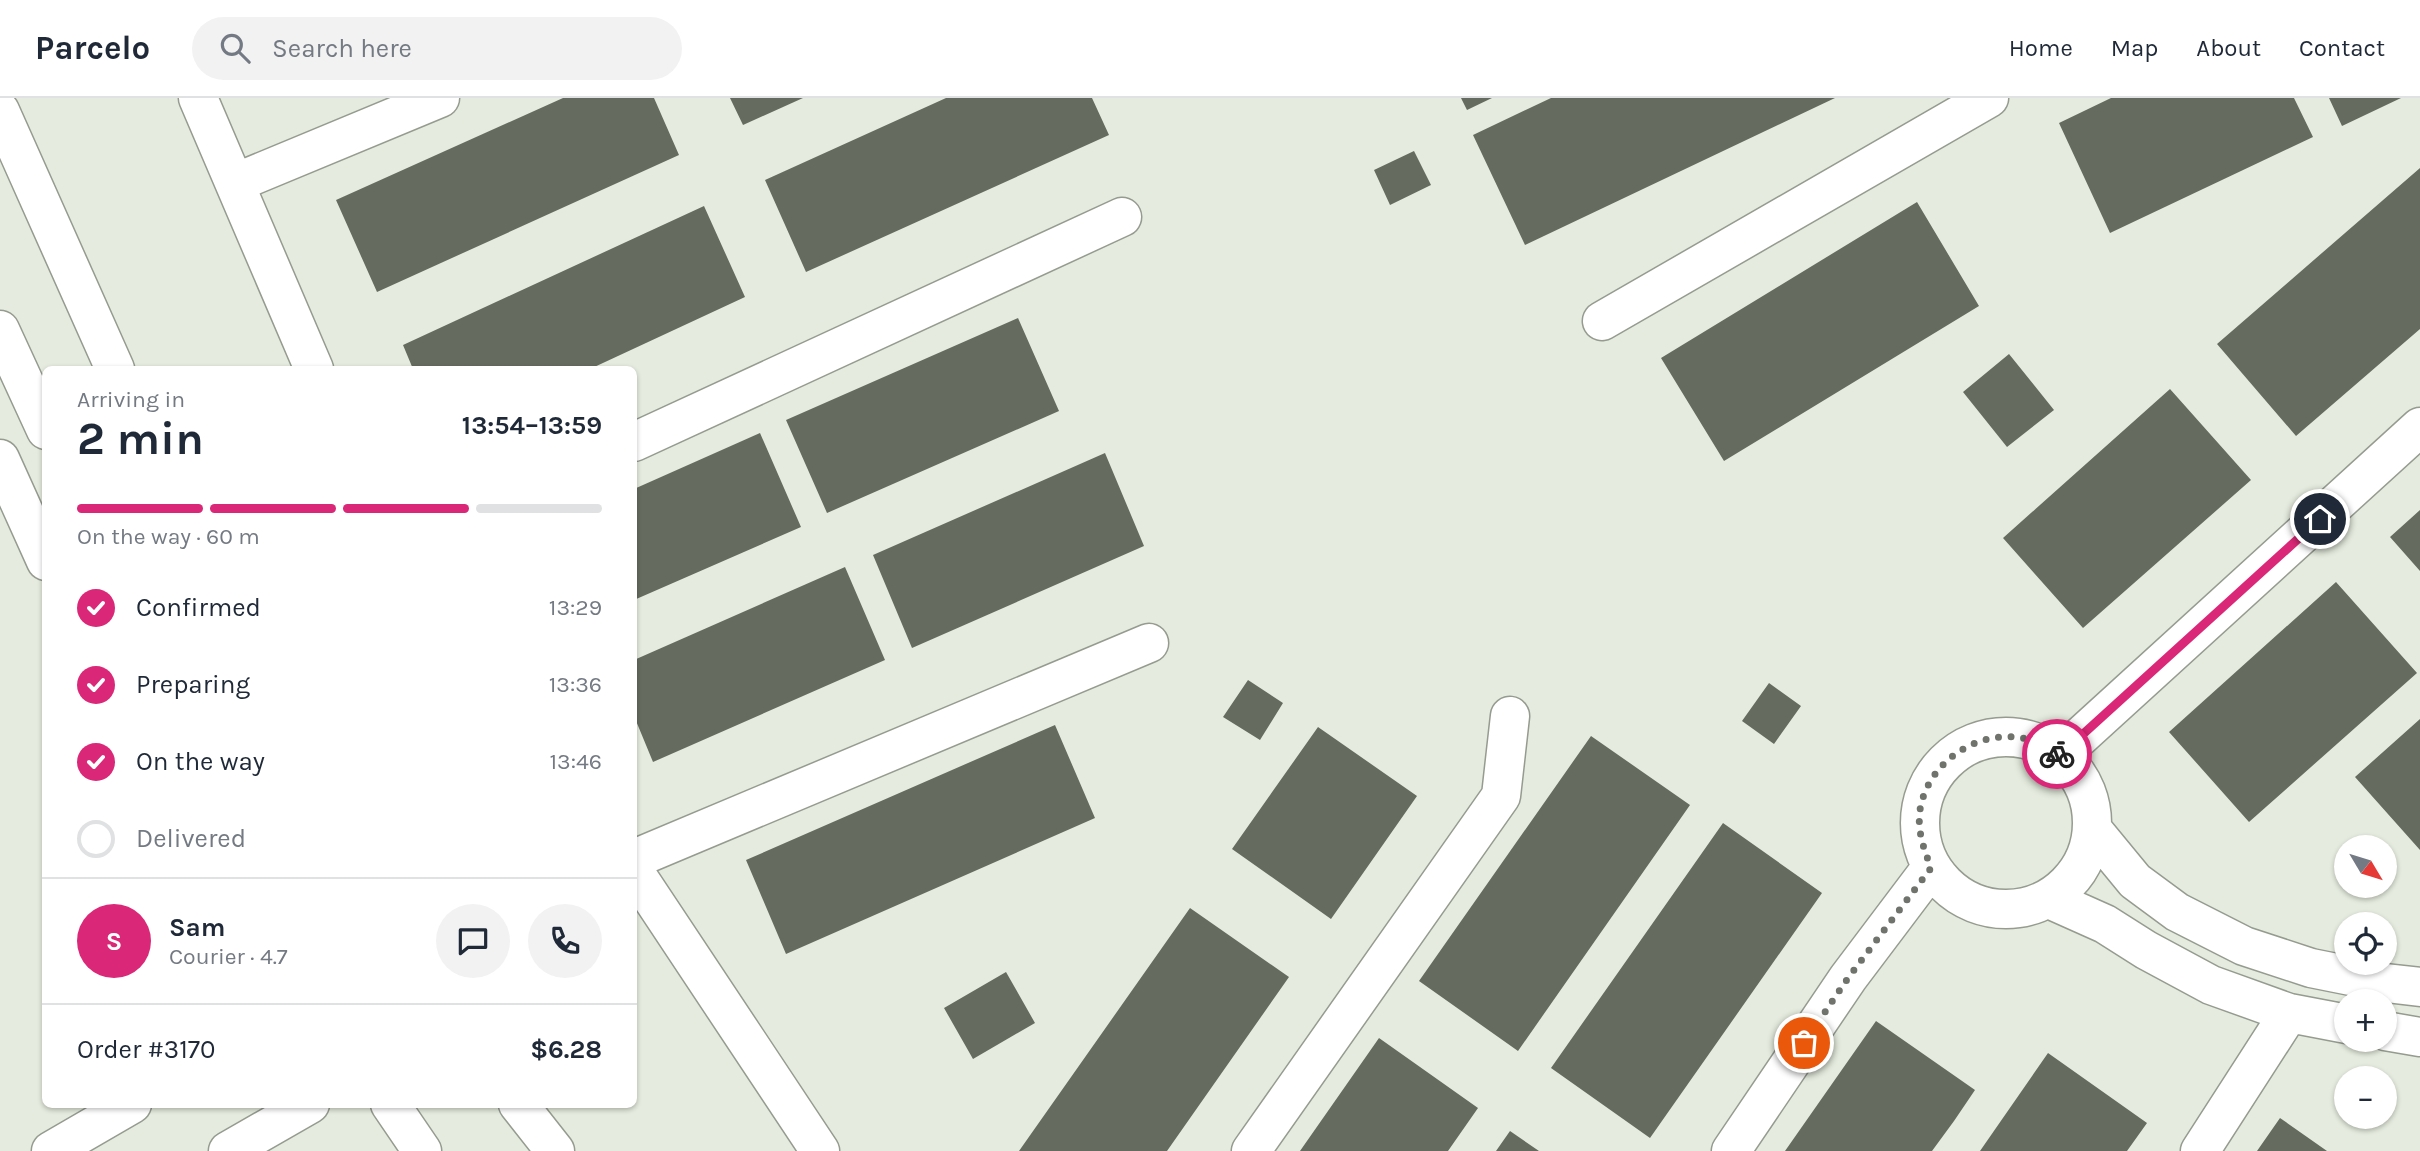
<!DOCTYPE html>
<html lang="en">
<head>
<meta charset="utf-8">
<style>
	body { margin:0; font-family:Karla,sans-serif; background:#f2f2f3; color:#1f2937; height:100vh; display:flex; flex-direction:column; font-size:26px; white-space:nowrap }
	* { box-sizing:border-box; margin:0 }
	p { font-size:23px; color:#747a83 }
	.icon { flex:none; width:38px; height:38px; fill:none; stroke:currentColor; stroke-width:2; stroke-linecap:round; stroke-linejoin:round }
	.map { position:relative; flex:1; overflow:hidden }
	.panel { position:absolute; left:42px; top:268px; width:595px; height:742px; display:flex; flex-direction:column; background:#fff; border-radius:10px; box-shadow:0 2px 5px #0004 }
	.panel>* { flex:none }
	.needle { width:46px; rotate:128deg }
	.tools { position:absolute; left:2334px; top:737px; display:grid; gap:14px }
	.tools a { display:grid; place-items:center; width:63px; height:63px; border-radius:50%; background:#fff; box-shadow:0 2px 5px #0004; font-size:35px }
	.pin { position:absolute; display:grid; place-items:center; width:60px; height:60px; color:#fff; margin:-30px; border:4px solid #fff; border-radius:50%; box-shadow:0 2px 7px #0007 }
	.courier { position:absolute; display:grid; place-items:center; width:70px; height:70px; margin:-35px; border:5px solid #db2777; border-radius:50%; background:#fff; color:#222; box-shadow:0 2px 9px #0007 }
	.headline em { font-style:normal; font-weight:700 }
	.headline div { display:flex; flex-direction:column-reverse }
	.headline { display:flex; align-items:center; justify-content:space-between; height:119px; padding:0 35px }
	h1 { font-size:46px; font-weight:700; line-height:52px }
	.bar { display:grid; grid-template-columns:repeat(4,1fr); gap:10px 7px; align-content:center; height:84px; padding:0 35px }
	.bar i { height:9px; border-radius:5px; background:#e0e1e3 }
	.bar .selected { background:#db2777 }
	.bar p { grid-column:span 4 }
	.line { display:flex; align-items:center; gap:18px; padding:0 35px; border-top:2px solid #e0e1e3 }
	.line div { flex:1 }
	.round { display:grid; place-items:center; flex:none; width:74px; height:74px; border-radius:37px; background:#f2f2f3 }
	ol { padding:0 35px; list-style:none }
	li { display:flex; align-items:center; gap:21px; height:77px }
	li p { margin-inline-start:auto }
	li .icon { padding:7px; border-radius:50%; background:#db2777; color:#fff; stroke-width:4 }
	li:last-child { color:#747a83 }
	li i { width:38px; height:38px; border:4px solid #e0e1e3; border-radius:50% }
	header { display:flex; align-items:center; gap:42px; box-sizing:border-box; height:98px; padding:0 35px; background:#fff; border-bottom:2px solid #e0e1e3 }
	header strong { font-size:33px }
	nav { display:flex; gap:38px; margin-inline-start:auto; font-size:24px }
	.search { width:490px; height:63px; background:#f2f2f3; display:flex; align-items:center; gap:18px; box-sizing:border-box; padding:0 24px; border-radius:38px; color:#747a83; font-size:26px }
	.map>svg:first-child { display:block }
	.building { fill:#666b60 }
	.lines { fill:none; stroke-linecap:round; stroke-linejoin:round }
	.minor-casing { stroke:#959b8f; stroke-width:41 }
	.tertiary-casing { stroke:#959b8f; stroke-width:41 }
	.secondary-casing { stroke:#959b8f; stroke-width:41 }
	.minor { stroke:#fff; stroke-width:38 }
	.tertiary { stroke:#fff; stroke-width:38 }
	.secondary { stroke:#fff; stroke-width:38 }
	.done { stroke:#6f736c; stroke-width:7; stroke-dasharray:0 12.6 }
	.route { stroke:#db2777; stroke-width:9 }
</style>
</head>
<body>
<header>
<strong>Parcelo</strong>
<div class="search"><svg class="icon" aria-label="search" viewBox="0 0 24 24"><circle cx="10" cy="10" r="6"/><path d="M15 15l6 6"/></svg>Search here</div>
<nav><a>Home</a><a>Map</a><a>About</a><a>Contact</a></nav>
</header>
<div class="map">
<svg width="2420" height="1053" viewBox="0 0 2420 1053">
	<rect width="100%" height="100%" fill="#e5ebde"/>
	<path class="building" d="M563 0H654L679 57 377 194 336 102Z
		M730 0H803L743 27Z
		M946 0H1092L1109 37 806 174 765 82Z
		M1461 0H1492L1467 12Z
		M1551 0H1835L1525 147 1473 37Z
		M2111 0H2294L2313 39 2110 135 2059 25Z
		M2329 0H2401L2342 28Z
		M1414 53 1431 87 1390 107 1374 72Z
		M2420 70V231L2296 338 2217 246Z
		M1917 104 1979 208 1724 363 1661 260Z
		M704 108 745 199 590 271H413L403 247Z
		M1018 220 1059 313 827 415 786 322Z
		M2009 256 2054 312 2007 349 1963 294Z
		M2170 291 2251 382 2083 530 2003 440Z
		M760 335 801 429 634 502V391Z
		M1105 355 1144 448 912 550 873 457Z
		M2420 412V473L2390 439Z
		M845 469 885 562 653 664 634 618V562Z
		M2336 484 2417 575 2249 724 2169 634Z
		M1248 582 1283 605 1260 642 1223 619Z
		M1769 585 1801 608 1774 646 1742 623Z
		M2420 621V752L2355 679Z
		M1055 627 1095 720 786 856 746 762Z
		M1318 629 1417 698 1331 821 1232 751Z
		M1591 638 1690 707 1518 953 1419 883Z
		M1723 725 1822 795 1650 1040 1551 970Z
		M1190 810 1289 879 1167 1053H1019Z
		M1006 874 1035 925 973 961 944 910Z
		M1876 923 1975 992 1954 1023 1932 1053H1785Z
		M1379 940 1478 1010 1448 1053H1300Z
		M2048 955 2147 1025 2127 1053H1980Z
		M2280 1020 2327 1053H2257Z
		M1510 1033 1539 1053H1496Z"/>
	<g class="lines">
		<g class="minor-casing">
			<path id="minor" d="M198 0 314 271
				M235 85 440 0
				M1602 223 1989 0
				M634 344 1122 119
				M0 361 46 463
				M1920 725a86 86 0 1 1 172 0a86 86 0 1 1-172 0Z
				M2060 657 2420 329
				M2093 732 2135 783 2177 814 2244 848 2311 870 2386 885 2420 889
				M634 761 1149 545
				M634 773 820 1053
				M2049 801 2105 826 2146 852 2211 887 2289 915 2347 926
				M2385 933 2420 939
				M1251 1053 1501 698 1510 618
				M1731 1053 1848 880 1931 770
				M2200 1053 2289 915"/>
		</g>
		<g class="tertiary-casing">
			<path id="tertiary" d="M0 13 115 271
				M0 232 46 332"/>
		</g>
		<g class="secondary-casing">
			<path id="secondary" d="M390 1006 422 1053
				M518 1006 555 1053
				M51 1053 132 1006
				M228 1053 310 1006"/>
		</g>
		<use href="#minor" class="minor"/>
		<use href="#tertiary" class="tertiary"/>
		<use href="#secondary" class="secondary"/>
	</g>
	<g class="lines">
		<path class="done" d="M1804 945 1848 880 1931 770C1924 751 1917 733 1920 712 1928 661 1985 626 2034 643 2042 645 2050 652 2057 656"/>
		<path class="route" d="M2057 656 2060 657 2320 421"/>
	</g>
</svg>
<div class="tools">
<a><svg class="needle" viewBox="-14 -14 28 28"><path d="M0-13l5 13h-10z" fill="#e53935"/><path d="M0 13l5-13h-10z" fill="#747a83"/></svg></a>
<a><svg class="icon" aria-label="locate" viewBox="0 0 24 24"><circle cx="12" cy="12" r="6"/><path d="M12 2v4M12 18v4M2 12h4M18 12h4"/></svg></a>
<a>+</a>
<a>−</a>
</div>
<div class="pin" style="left:1804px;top:945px;background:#ea580c"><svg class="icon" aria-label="bag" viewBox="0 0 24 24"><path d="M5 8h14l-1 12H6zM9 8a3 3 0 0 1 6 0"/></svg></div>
<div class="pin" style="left:2320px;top:421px;background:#1f2937"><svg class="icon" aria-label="home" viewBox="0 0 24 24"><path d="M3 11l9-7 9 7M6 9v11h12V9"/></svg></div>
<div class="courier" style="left:2057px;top:656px"><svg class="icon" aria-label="bike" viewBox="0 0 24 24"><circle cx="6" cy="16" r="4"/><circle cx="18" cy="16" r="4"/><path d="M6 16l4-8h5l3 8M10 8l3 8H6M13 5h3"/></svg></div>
<section class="panel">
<div class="headline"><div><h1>2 min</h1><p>Arriving in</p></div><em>13:54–13:59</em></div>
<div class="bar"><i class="selected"></i><i class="selected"></i><i class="selected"></i><i></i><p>On the way · 60 m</p></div>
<ol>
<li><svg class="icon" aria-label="check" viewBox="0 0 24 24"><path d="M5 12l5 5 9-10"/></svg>Confirmed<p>13:29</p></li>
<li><svg class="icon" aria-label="check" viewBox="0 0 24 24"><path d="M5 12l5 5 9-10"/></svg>Preparing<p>13:36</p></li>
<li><svg class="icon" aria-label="check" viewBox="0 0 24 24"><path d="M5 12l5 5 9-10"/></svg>On the way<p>13:46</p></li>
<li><i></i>Delivered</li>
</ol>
<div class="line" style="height:126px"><b class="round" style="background:#db2777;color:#fff">S</b><div><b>Sam</b><p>Courier · 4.7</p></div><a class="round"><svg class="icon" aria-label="chat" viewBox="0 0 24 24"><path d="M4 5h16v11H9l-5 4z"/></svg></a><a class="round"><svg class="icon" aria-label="phone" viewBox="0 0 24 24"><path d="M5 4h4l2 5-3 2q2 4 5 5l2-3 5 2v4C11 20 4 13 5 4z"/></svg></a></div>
<div class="line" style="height:91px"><div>Order #3170</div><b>$6.28</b></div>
</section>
</div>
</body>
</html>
